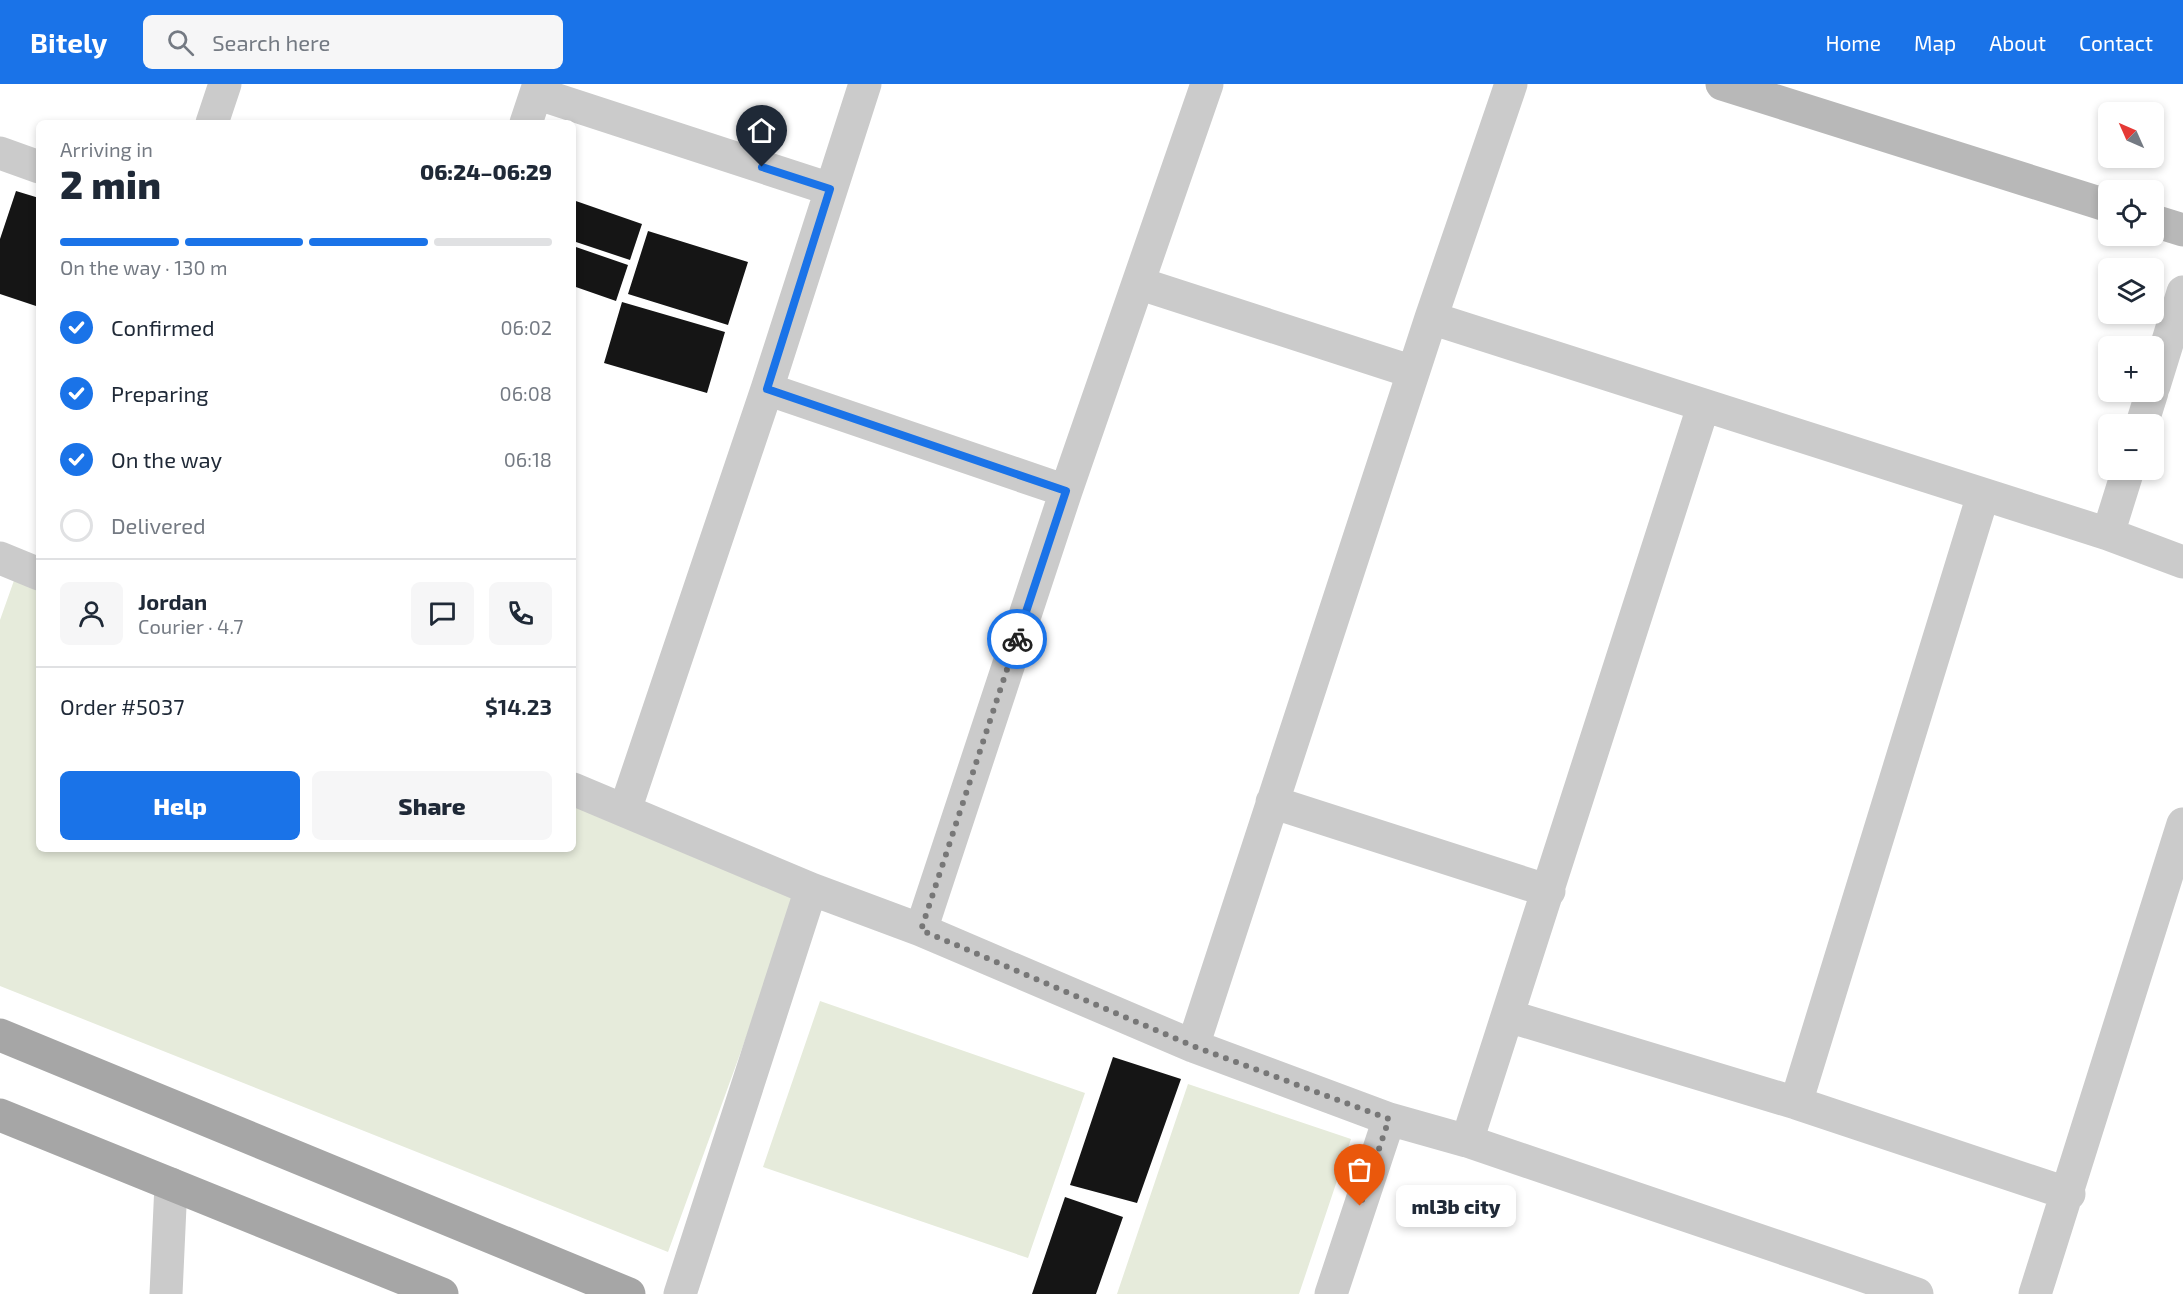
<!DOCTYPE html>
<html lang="en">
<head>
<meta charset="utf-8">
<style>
	body { margin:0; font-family:"Exo 2",sans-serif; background:#f6f6f7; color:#1f2937; height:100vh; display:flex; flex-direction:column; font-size:22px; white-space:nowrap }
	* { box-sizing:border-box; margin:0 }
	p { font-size:20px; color:#747a83 }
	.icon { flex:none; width:33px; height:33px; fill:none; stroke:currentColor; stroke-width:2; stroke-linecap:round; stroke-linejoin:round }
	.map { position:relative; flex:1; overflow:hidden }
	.details { position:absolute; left:36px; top:36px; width:540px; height:732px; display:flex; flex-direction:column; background:#fff; border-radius:9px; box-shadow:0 3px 9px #0003 }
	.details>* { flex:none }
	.needle { width:39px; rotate:315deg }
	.controls { position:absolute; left:2098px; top:18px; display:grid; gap:12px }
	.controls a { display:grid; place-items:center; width:66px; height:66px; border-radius:9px; background:#fff; box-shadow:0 3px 9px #0003; font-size:30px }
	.pin { position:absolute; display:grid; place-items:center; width:51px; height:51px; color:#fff; margin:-62px -26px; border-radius:50% 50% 50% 0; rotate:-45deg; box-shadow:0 0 6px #0007 }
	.pin .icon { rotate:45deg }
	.courier { position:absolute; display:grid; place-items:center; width:60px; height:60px; margin:-30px; border:4px solid #1a73e8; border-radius:50%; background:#fff; color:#222; box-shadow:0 2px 8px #0007 }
	.bubble { position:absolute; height:42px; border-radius:9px; background:#fff; box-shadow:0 3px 9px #0003; font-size:20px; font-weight:800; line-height:42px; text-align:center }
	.overview em { font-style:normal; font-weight:800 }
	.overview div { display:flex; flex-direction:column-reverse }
	.overview { display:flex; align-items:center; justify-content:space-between; height:102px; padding:0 24px }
	h1 { font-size:39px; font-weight:800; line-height:45px }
	.bar { display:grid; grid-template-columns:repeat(4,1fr); gap:9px 6px; align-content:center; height:72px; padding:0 24px }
	.bar i { height:8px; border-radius:4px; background:#e0e1e3 }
	.bar .current { background:#1a73e8 }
	.bar p { grid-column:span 4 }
	.line { display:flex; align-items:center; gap:15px; padding:0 24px; border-top:2px solid #e0e1e3 }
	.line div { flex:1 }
	.round { display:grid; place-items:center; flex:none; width:63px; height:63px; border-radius:9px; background:#f6f6f7 }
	ol { padding:0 24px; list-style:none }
	li { display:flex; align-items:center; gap:18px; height:66px }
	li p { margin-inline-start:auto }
	li .icon { padding:6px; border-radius:50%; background:#1a73e8; color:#fff; stroke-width:4 }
	li:last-child { color:#747a83 }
	li i { width:33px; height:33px; border:3px solid #e0e1e3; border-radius:50% }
	.action { display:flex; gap:12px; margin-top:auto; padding:12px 24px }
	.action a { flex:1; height:69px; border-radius:9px; background:#1a73e8; color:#fff; font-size:24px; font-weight:800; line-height:69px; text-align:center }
	.action a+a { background:#f6f6f7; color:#1f2937 }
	header { display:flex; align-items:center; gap:36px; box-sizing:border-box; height:84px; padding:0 30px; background:#1a73e8; color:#fff }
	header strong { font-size:28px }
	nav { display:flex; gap:33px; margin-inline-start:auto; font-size:21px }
	.search { width:420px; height:54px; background:#f6f6f7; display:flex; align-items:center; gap:15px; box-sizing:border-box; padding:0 21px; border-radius:9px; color:#747a83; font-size:22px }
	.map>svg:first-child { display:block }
	.green { fill:#e6ebdb }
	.building { fill:#151515 }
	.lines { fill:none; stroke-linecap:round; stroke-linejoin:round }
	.street { stroke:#cbcbcb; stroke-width:33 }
	.secondary { stroke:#b8b8b8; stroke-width:33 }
	.primary { stroke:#a6a6a6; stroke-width:33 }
	.done { stroke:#777; stroke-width:6; stroke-dasharray:0 10.8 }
	.route { stroke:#1a73e8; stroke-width:8 }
</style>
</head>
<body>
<header>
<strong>Bitely</strong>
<div class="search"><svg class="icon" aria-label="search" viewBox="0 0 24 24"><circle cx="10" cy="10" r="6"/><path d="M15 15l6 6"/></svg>Search here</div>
<nav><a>Home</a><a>Map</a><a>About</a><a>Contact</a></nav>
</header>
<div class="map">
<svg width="2183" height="1210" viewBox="0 0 2183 1210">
	<rect width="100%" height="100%" fill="#fff"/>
	<path class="green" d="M17 488 39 496V765H573V706L803 797 668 1168 0 902V536Z
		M820 917 1085 1009 1028 1174 763 1083Z
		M1188 1000 1351 1055 1299 1210H1117Z"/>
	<path class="building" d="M16 107 39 114V223L0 210V155Z
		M573 116 642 140 630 176 573 157Z
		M648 147 748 178 728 241 628 210Z
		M573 162 628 181 616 217 573 202Z
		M622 218 725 248 707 309 604 279Z
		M1113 973 1181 995 1137 1119 1070 1101Z
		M1065 1113 1123 1133 1096 1210H1032Z"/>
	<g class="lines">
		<path class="street" d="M536 9 830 105
			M212 39 225 0
			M526 39 539 0
			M0 69 39 83
			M1138 199 1413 288
			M1431 234 2108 450 2183 478
			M2154 302 2183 208
			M767 305 1066 407
			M2142 340 2152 308
			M2108 450 2128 386
			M0 474 39 490
			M573 705 811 805 921 846 1193 962 1389 1035 1467 1057 1917 1210
			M1272 718 1549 807
			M625 726 767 305 865 0
			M921 846 1066 407 1207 0
			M1508 932 1796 1019 2069 1110
			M1193 962 1431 234 1511 0
			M1796 1019 1983 411
			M1467 1057 1703 323
			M166 1210 171 1100
			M680 1210 811 805
			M1331 1210 1389 1035
			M2035 1210 2183 740"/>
		<path class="secondary" d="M1722 0 2109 122
			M2154 137 2183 146"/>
		<path class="primary" d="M0 951 629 1210
			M0 1031 442 1210"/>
	</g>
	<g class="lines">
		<path class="done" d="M1017 555 921 846 1193 962 1389 1035 1360 1122"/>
		<path class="route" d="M762 83 830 105 767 305 1066 407 1017 555"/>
	</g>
</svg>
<div class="controls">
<a><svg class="needle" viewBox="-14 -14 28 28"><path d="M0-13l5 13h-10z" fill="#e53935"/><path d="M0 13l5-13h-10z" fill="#747a83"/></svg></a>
<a><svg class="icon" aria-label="locate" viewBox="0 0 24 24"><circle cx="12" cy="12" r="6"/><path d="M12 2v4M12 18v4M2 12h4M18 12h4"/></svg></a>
<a><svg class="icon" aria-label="layers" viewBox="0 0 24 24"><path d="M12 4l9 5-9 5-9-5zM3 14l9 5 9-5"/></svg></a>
<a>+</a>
<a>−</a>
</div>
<div class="pin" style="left:1360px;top:1122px;background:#ea580c"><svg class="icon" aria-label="bag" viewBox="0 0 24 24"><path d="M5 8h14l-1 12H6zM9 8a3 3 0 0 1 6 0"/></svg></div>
<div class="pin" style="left:762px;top:83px;background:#1f2937"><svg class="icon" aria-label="home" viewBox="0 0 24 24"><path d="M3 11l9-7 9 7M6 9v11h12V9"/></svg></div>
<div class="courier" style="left:1017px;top:555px"><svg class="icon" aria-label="bike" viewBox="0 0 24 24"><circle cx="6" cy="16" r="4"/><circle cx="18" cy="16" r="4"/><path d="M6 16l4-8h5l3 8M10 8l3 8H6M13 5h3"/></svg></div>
<div class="bubble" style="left:1396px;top:1101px;width:120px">ml3b city</div>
<section class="details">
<div class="overview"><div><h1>2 min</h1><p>Arriving in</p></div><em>06:24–06:29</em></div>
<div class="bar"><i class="current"></i><i class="current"></i><i class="current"></i><i></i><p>On the way · 130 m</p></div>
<ol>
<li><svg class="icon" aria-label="check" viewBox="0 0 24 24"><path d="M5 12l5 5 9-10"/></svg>Confirmed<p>06:02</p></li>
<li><svg class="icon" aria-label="check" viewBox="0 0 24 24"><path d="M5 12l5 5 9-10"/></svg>Preparing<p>06:08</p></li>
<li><svg class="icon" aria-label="check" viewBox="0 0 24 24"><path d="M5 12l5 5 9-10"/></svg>On the way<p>06:18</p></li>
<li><i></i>Delivered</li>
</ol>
<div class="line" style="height:108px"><a class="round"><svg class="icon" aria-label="person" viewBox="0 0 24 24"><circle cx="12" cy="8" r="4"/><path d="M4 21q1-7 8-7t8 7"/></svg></a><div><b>Jordan</b><p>Courier · 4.7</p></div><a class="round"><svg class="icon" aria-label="chat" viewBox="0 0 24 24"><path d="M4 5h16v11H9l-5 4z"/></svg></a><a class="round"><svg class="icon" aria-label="phone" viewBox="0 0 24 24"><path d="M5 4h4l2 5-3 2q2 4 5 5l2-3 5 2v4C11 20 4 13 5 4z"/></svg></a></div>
<div class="line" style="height:78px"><div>Order #5037</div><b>$14.23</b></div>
<div class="action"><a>Help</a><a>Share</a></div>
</section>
</div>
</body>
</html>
